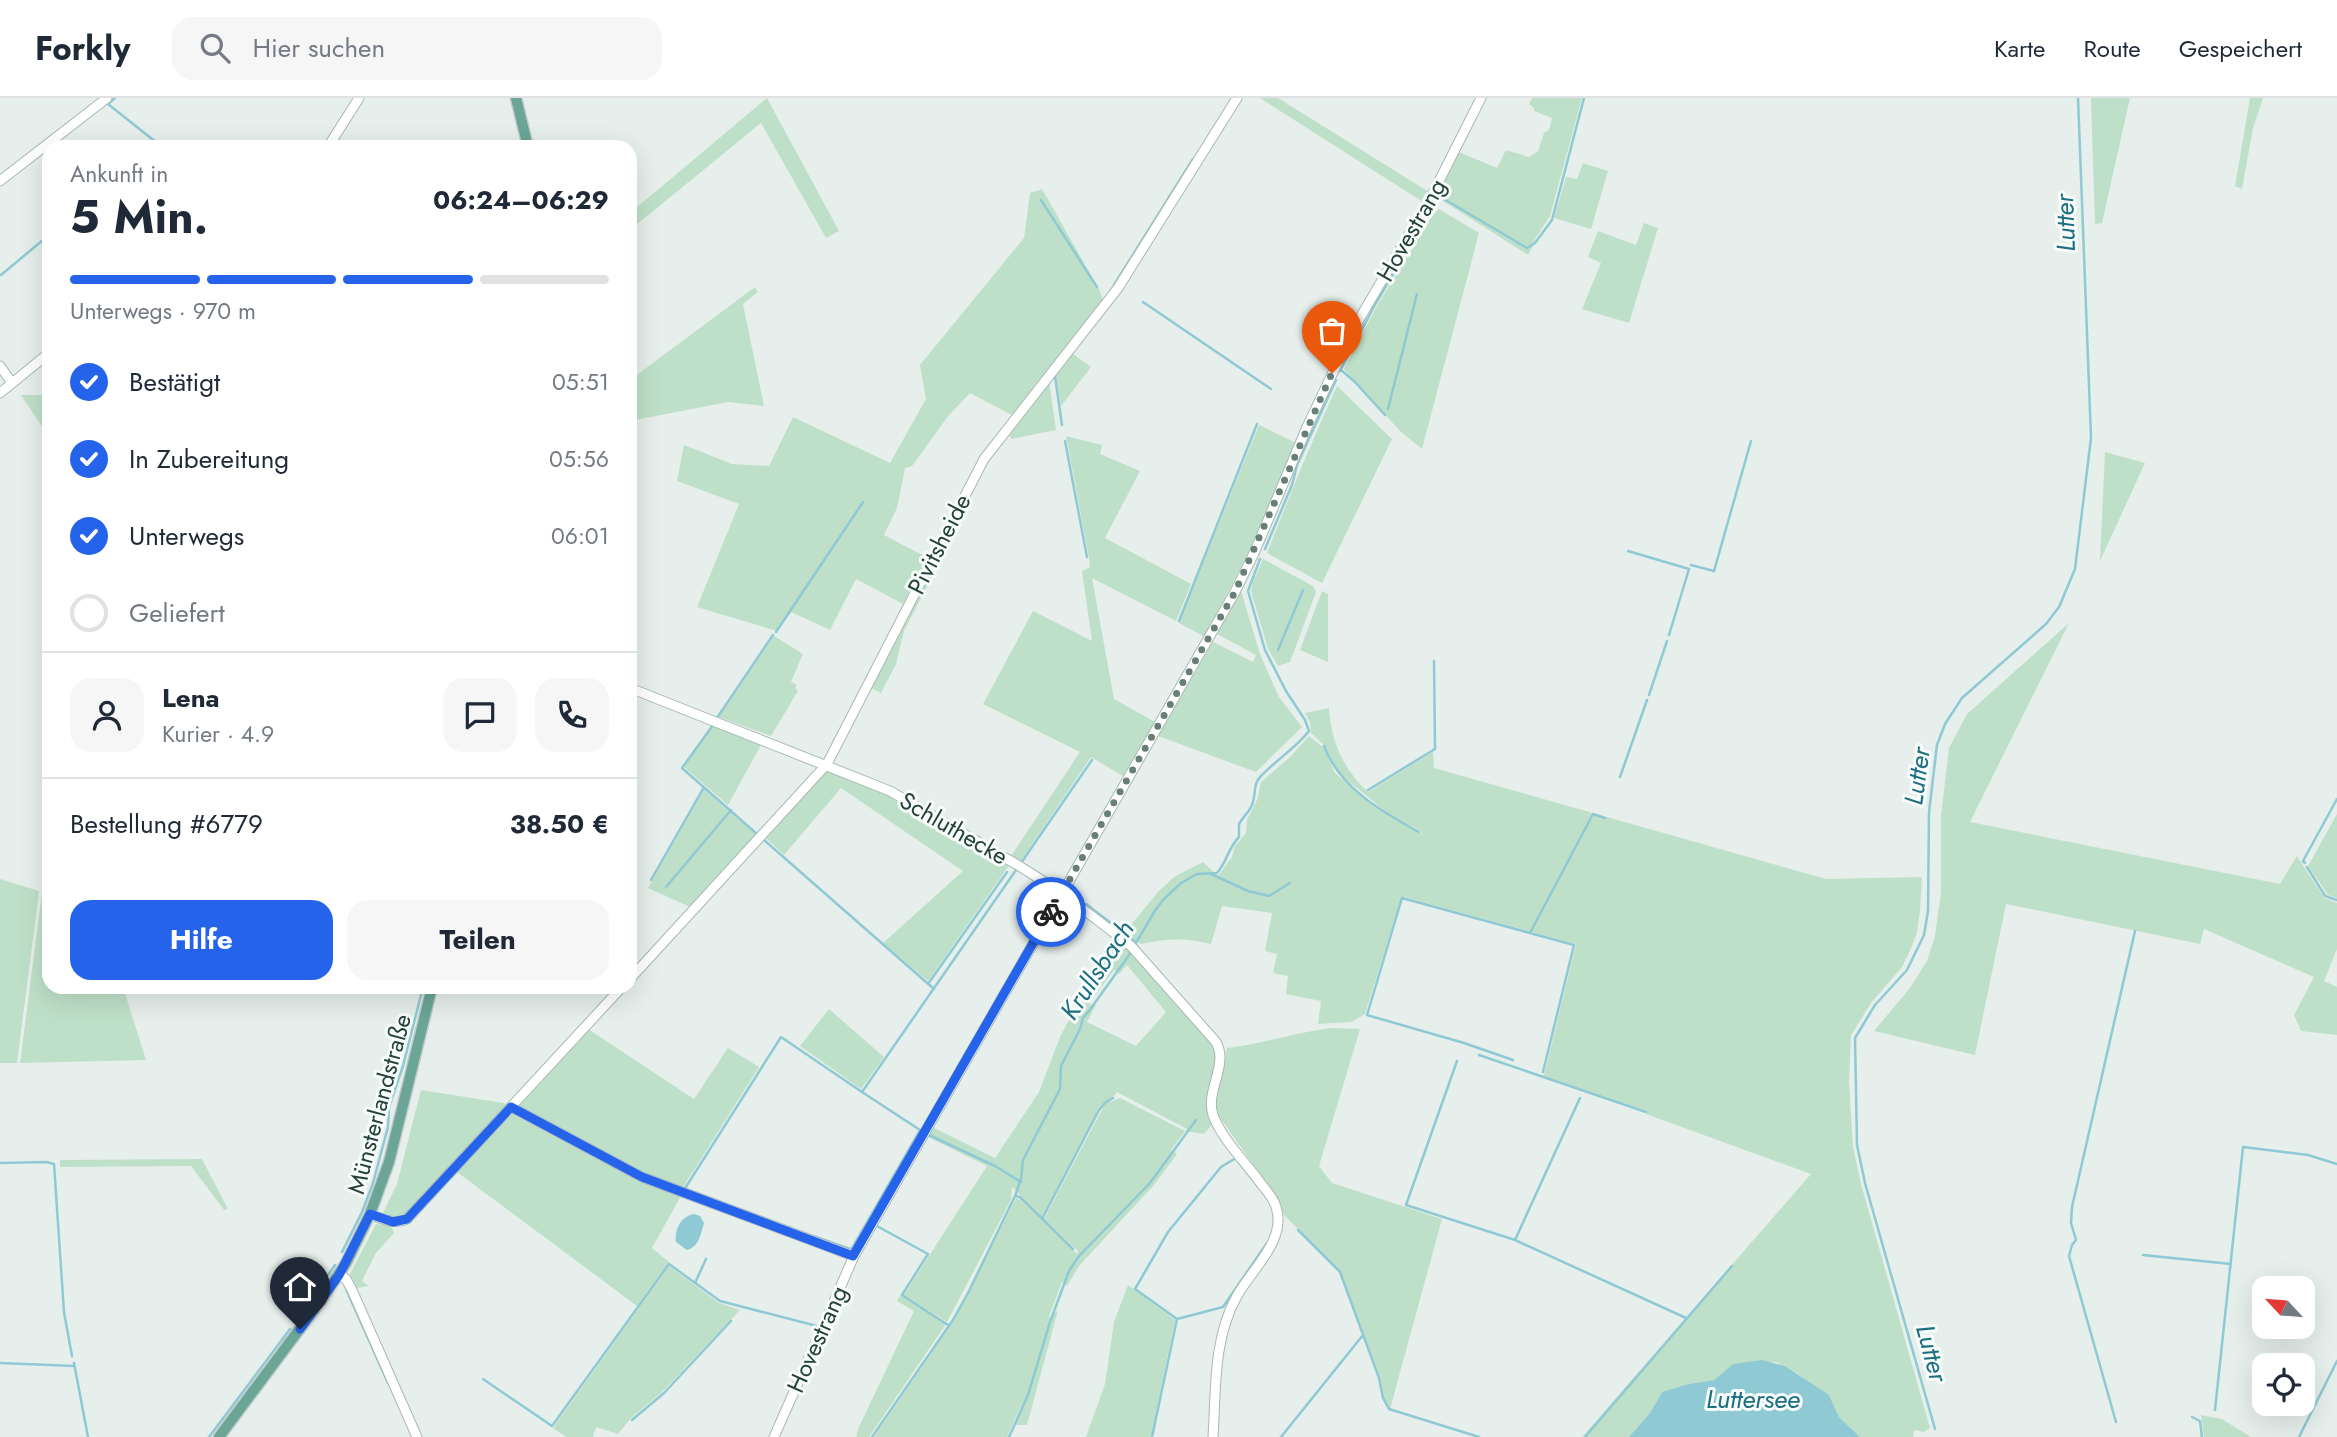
<!DOCTYPE html>
<html lang="de">
<head>
<meta charset="utf-8">
<style>
	body { margin:0; font-family:Jost,sans-serif; background:#f6f6f7; color:#1f2937; height:100vh; display:flex; flex-direction:column; font-size:26px; white-space:nowrap }
	* { box-sizing:border-box; margin:0 }
	p { font-size:23px; color:#747a83 }
	.icon { flex:none; width:38px; height:38px; fill:none; stroke:currentColor; stroke-width:2; stroke-linecap:round; stroke-linejoin:round }
	.map { position:relative; flex:1; overflow:hidden }
	.drawer { position:absolute; left:42px; top:42px; width:595px; height:854px; display:flex; flex-direction:column; background:#fff; border-radius:21px; box-shadow:0 7px 28px #0002 }
	.drawer>* { flex:none }
	.needle { width:46px; rotate:296deg }
	.tools { position:absolute; left:2252px; top:1178px; display:grid; gap:14px }
	.tools a { display:grid; place-items:center; width:63px; height:63px; border-radius:14px; background:#fff; box-shadow:0 7px 28px #0002; font-size:35px }
	.pin { position:absolute; display:grid; place-items:center; width:60px; height:60px; color:#fff; margin:-72px -30px; border-radius:50% 50% 50% 0; rotate:-45deg; box-shadow:0 0 7px #0007 }
	.pin .icon { rotate:45deg }
	.courier { position:absolute; display:grid; place-items:center; width:70px; height:70px; margin:-35px; border:5px solid #2563eb; border-radius:50%; background:#fff; color:#222; box-shadow:0 2px 9px #0007 }
	.summary em { font-style:normal; font-weight:700 }
	.summary div { display:flex; flex-direction:column-reverse }
	.summary { display:flex; align-items:center; justify-content:space-between; height:119px; padding:0 28px }
	h1 { font-size:46px; font-weight:700; line-height:52px }
	.bar { display:grid; grid-template-columns:repeat(4,1fr); gap:10px 7px; align-content:center; height:84px; padding:0 28px }
	.bar i { height:9px; border-radius:5px; background:#e0e1e3 }
	.bar .current { background:#2563eb }
	.bar p { grid-column:span 4 }
	.line { display:flex; align-items:center; gap:18px; padding:0 28px; border-top:2px solid #e0e1e3 }
	.line div { flex:1 }
	.round { display:grid; place-items:center; flex:none; width:74px; height:74px; border-radius:21px; background:#f6f6f7 }
	ol { padding:0 28px; list-style:none }
	li { display:flex; align-items:center; gap:21px; height:77px }
	li p { margin-inline-start:auto }
	li .icon { padding:7px; border-radius:50%; background:#2563eb; color:#fff; stroke-width:4 }
	li:last-child { color:#747a83 }
	li i { width:38px; height:38px; border:4px solid #e0e1e3; border-radius:50% }
	.button { display:flex; gap:14px; margin-top:auto; padding:14px 28px }
	.button a { flex:1; height:80px; border-radius:21px; background:#2563eb; color:#fff; font-size:28px; font-weight:700; line-height:80px; text-align:center }
	.button a+a { background:#f6f6f7; color:#1f2937 }
	header { display:flex; align-items:center; gap:42px; box-sizing:border-box; height:98px; padding:0 35px; background:#fff; border-bottom:2px solid #e0e1e3 }
	header strong { font-size:33px }
	nav { display:flex; gap:38px; margin-inline-start:auto; font-size:24px }
	.search { width:490px; height:63px; background:#f6f6f7; display:flex; align-items:center; gap:18px; box-sizing:border-box; padding:0 24px; border-radius:21px; color:#747a83; font-size:26px }
	.map>svg:first-child { display:block }
	.green { fill:#bfe0c8; fill-rule:evenodd }
	.water { fill:#8ec9d4 }
	.lines { fill:none; stroke-linecap:round; stroke-linejoin:round }
	.stream { stroke:#8ec9d4; stroke-width:2.5 }
	.minor-casing { stroke:#a8b8b2; stroke-width:11 }
	.major-casing { stroke:#c2cac8; stroke-width:13 }
	.minor { stroke:#fff; stroke-width:9 }
	.major { stroke:#6aa596; stroke-width:10 }
	.done { stroke:#687f78; stroke-width:7; stroke-dasharray:0 12.6 }
	.route { stroke:#2563eb; stroke-width:9 }
	.labels { text-anchor:middle; dominant-baseline:central; stroke-width:6; stroke-linejoin:round; paint-order:stroke }
	.street-label { font-size:24px; fill:#24423a; stroke:#f7fbf9 }
	.water-label { font-size:26px; font-style:italic; fill:#1c6f80; stroke:#f7fbf9 }
</style>
</head>
<body>
<header>
<strong>Forkly</strong>
<div class="search"><svg class="icon" aria-label="search" viewBox="0 0 24 24"><circle cx="10" cy="10" r="6"/><path d="M15 15l6 6"/></svg>Hier suchen</div>
<nav><a>Karte</a><a>Route</a><a>Gespeichert</a></nav>
</header>
<div class="map">
<svg width="2337" height="1339" viewBox="0 0 2337 1339">
	<rect width="100%" height="100%" fill="#e6efeb"/>
	<path class="green" d="M767 0 839 133 826 140 761 25 630 132V115Z
		M1260 0H1278L1429 94 1423 104Z
		M1532 0H1582L1550 118 1532 146 1533 148 1528 157 1437 99 1459 54 1497 70 1506 52 1529 59 1538 53 1544 35 1549 32 1552 20 1534 13V10L1529 6Z
		M2091 0H2130L2102 125 2095 126Z
		M2250 0H2263L2253 30 2242 91 2235 88Z
		M1583 65 1608 73 1591 131 1554 120 1566 79 1577 81Z
		M1042 91 1100 193 1103 203 1012 317 970 295 949 317 912 368 905 370 897 410 884 437 928 460 903 506 856 481 830 532 791 514 777 533 697 509 739 406 677 383 684 347 732 366 769 368 793 319 890 365 926 301 920 267 1024 140 1030 95Z
		M1439 111 1479 135 1422 351 1400 333 1344 271 1378 206 1433 117Z
		M1644 125 1658 130 1629 225 1582 211 1601 165 1588 159 1598 133 1636 147Z
		M755 189 758 194 743 206 764 308 728 304 630 323V282Z
		M1072 255 1091 269 1061 308 1056 276Z
		M1049 283 1056 332 1011 341 1008 334Z
		M1337 288 1392 341 1322 485 1267 455C1289 398 1312 343 1337 288Z
		M21 297H49V339Z
		M1259 327 1296 345 1250 451 1205 539 1179 525Z
		M1066 338 1102 347 1100 356 1140 373 1105 440 1191 486 1176 523 1092 480 1114 601 1155 624 1123 678 1091 659 1020 764 1011 758 1080 654 983 606 1033 513 1092 543 1082 473 1090 469 1089 460Z
		M2105 354 2145 365 2100 463Z
		M1263 461 1313 488 1316 494 1290 564 1278 568 1268 551 1251 493 1253 484Z
		M931 467 937 469 904 533 896 566 881 595 870 589Z
		M1241 493 1260 556 1279 599 1302 629 1256 674 1158 638 1213 544 1253 564 1256 557 1217 536Z
		M1322 493 1328 496V564L1300 552Z
		M2069 525 1970 724 2280 786 2297 758 2324 800 2337 805V851L2324 883 2337 889V937L2301 933 2294 917 2314 879 2204 831 2200 846 2006 806 1975 957 1874 933 1910 890 1927 863 1935 838 1941 794V718L1949 650 1967 616Z
		M774 538 803 556 791 584 797 587 795 590 798 593 771 638 719 619Z
		M1329 610C1331 643 1343 671 1368 694L1433 654 1434 670 1826 781 1922 779 1920 813 1917 834 1912 848 1902 869 1871 905 1851 937 1849 983 1853 1049 1861 1086 1930 1330 1924 1334 1914 1332 1913 1339H1860L1839 1319 1829 1297 1811 1286 1797 1275 1776 1264 1733 1266 1714 1282 1688 1286 1662 1294 1650 1315 1629 1339H1582L1811 1076 1646 1016 1647 1013 1544 978 1576 846 1404 799 1401 801 1365 916 1351 924 1318 926 1321 903 1286 896 1288 878 1273 875 1277 856 1265 853 1272 815 1222 808 1211 846C1187 840 1166 840 1141 846L1125 834 1158 794 1174 779 1203 764 1218 778 1232 759 1235 748 1246 735 1247 722 1257 702 1261 684 1290 659 1309 638 1323 649 1335 675 1350 688 1390 719 1421 736V733L1390 717 1352 686 1337 673 1325 648 1311 635 1310 624 1305 615Z
		M714 626 762 645 728 707 684 669Z
		M827 670 888 694 1010 766 928 883 883 845 963 773 841 690 784 757 766 740Z
		M704 691 757 738 690 809 648 790Z
		M2337 716V800L2328 797 2308 768Z
		M0 781 39 793 17 965H0Z
		M42 795 49 797V889H123L146 962 20 965Z
		M1113 838 1127 850 1216 949 1218 957 1213 1025 1204 1036 1185 1033 1171 1052 1177 1056 1154 1087 1079 1168 1067 1188 1062 1184 1048 1221 1058 1212 1027 1327H1015L1022 1305 1007 1339H874L954 1223 1016 1100 1021 1102 1077 1156 1078 1153 1044 1121 1105 1006 1120 1000 1185 1033 1187 1031 1117 994C1112 1002 1104 1003 1099 1010L1042 1119 1012 1089 1011 1102 947 1224 904 1197 987 1068 926 1038 932 1029 995 1060 1039 994 1060 939ZM1127 867 1166 914 1136 948 1087 924 1096 907 1089 906 1114 872 1119 876Z
		M829 911 884 959 861 991 800 948Z
		M1332 930 1360 931 1319 1068 1332 1085 1442 1121 1390 1311 1384 1300 1380 1279 1340 1173 1283 1116 1279 1103 1216 1014 1215 1003 1227 950C1263 946 1296 934 1332 930Z
		M588 931 694 1001 728 950 759 969 682 1091 645 1076 518 1011 517 1007Z
		M421 992 504 1005 507 1008 405 1119 394 1120 383 1115 397 1086Z
		M510 1015 640 1083 681 1098 652 1150 669 1164 637 1208 457 1074Z
		M202 1061 228 1111 224 1112 191 1068 60 1069V1062Z
		M376 1126 391 1128 394 1135 376 1155 362 1183 369 1188 356 1190 350 1176Z
		M669 1168 719 1205 740 1212 663 1293 631 1320 618 1336 596 1329 593 1339H566L553 1330Z
		M1128 1187 1175 1222 1151 1339H1086L1105 1286 1114 1224Z
		M900 1197 946 1226 869 1339H856L859 1329 914 1213 897 1203Z
		M2201 1317 2222 1321 2251 1339H2204Z"/>
	<path class="water" d="M694 1116 700 1118 704 1125C701 1135 699 1149 687 1152L676 1144C674 1132 681 1118 694 1116Z
		M1762 1262 1785 1268 1829 1297 1839 1319 1860 1339H1629L1650 1315 1662 1294 1688 1286 1714 1282 1733 1266Z"/>
	<g class="lines">
		<path class="stream" d="M115 0 108 6 157 45 152 49
			M1444 101 1527 150 1535 145 1552 122 1584 0
			M1041 102 1097 189
			M1 177 49 137
			M1114 187 1193 61
			M1143 204 1271 291
			M1341 272 1355 284 1385 317
			M1340 273 1376 205 1430 114 1437 107
			M1055 278 1062 327
			M1388 311 1417 196
			M1065 343 1087 459
			M1265 451 1292 387 1297 367 1336 282
			M1628 453 1689 471 1669 537
			M1691 467 1714 473 1751 343
			M1179 523 1257 326
			M776 534 863 404
			M1278 552 1303 492
			M1649 597 1667 543
			M717 620 773 537
			M713 627 682 670 758 737
			M1324 648C1339 689 1382 714 1419 734
			M1620 679 1647 602
			M1368 692 1435 651 1434 563
			M764 742 934 891
			M1021 765 1092 662
			M2305 765 2303 763 2337 701
			M2307 769 2325 798 2337 802
			M1211 776 1248 793 1269 798 1290 785
			M651 782 704 689
			M666 789 731 712
			M1071 795 1081 803
			M1086 806 1136 844
			M1530 835 1593 716 1605 720
			M928 886 1007 774
			M1479 957 1646 1014
			M1513 962 1464 945 1367 917 1402 800 1574 847 1543 974
			M1457 963 1406 1107 1515 1142 1686 1220
			M920 1032 862 994 1016 772
			M929 1037 995 1068 1021 1084
			M0 1065 47 1064 54 1066 64 1214 72 1258
			M684 1092 781 939 862 994
			M1015 1098 1020 1099 1073 1151
			M1042 1121 1099 1012 1105 1005 1113 1000
			M875 1127 928 1156 902 1197 948 1227
			M1298 1132 1340 1174 1379 1280 1383 1300 1389 1311 1479 1339
			M813 1138 850 1151 852 1150 920 1032
			M1515 1142 1580 1000
			M342 1154 362 1114 373 1085 388 1029 389 1009 403 968 423 889
			M2143 1157 2231 1166
			M695 1185 706 1161
			M346 1191 388 1285
			M297 1221 335 1167
			M1177 1221 1135 1191 1168 1134 1221 1069 1236 1060
			M1177 1221 1223 1209 1267 1145
			M0 1265 74 1268
			M74 1265 88 1339
			M483 1281 552 1328 669 1166 720 1203 817 1228
			M2215 1312 2243 1049 2308 1057 2337 1066
			M2192 1319 2200 1323 2202 1339
			M632 1322 664 1295 731 1223
			M2116 1324 2069 1158 2072 1147 2076 1142 2071 1125 2072 1109 2135 833
			M1935 1331 1865 1085 1857 1047 1855 940 1875 907 1907 872 1924 837 1928 813 1929 714 1937 647 1945 626 1962 600 2046 526 2059 509 2075 471 2091 340 2078 0
			M209 1339 290 1231
			M872 1339 953 1222 969 1193 1015 1098 1021 1081 1023 1062 1060 991 1061 968 1080 931 1083 920 1089 913 1127 860 1156 811 1164 801 1181 785 1197 776 1217 775C1227 764 1228 750 1239 739V726C1244 717 1251 713 1253 704 1256 694 1253 686 1261 678 1276 662 1296 650 1309 633L1305 622 1286 593 1265 552 1248 493 1260 461
			M1009 1339 1028 1297 1050 1224 1069 1173 1079 1158 1150 1085 1196 1022
			M1152 1339 1177 1221
			M1281 1339 1363 1237
			M1585 1339 1732 1168
			M2299 1339 2337 1263"/>
		<g class="minor-casing">
			<path id="minor" d="M328 49 359 0
				M0 83 107 0
				M0 268 12 285
				M0 295 49 255
				M630 590 890 693 1016 766 1062 795 1131 848 1216 944C1229 967 1205 993 1213 1017 1221 1040 1247 1066 1262 1087 1267 1093 1274 1101 1276 1109 1287 1142 1252 1171 1237 1198 1213 1240 1216 1293 1213 1339
				M630 881 827 666 984 361 1118 190 1237 0
				M511 1009 642 1079 854 1158
				M370 1116C382 1121 395 1127 407 1121L622 889
				M339 1177 346 1181 352 1192 417 1339
				M774 1339 854 1158 1235 494 1255 453 1307 329 1354 230 1431 99 1481 0"/>
		</g>
		<g class="major-casing">
			<path id="major" d="M516 0 528 49
				M219 1339 322 1201 346 1165 370 1116 389 1064 432 889"/>
		</g>
		<use href="#minor" class="minor"/>
		<use href="#major" class="major"/>
	</g>
	<g class="lines">
		<path class="done" d="M1051 814 1235 494 1332 275"/>
		<path class="route" d="M300 1231 339 1177 370 1116 393 1124 407 1121 511 1009 642 1079 853 1158 1051 814"/>
	</g>
	<g class="labels">
		<g class="street-label">
			<text transform="translate(1411 132) rotate(-60)">Hovestrang</text>
			<text transform="translate(939 446) rotate(-63)">Pivitsheide</text>
			<text transform="translate(954 730) rotate(30)">Schluthecke</text>
			<text transform="translate(379 1006) rotate(-75)">Münsterlandstraße</text>
			<text transform="translate(817 1241) rotate(-66)">Hovestrang</text>
		</g>
		<g class="water-label">
			<text transform="translate(2065 125) rotate(-92)">Lutter</text>
			<text transform="translate(1917 678) rotate(-82)">Lutter</text>
			<text transform="translate(1097 872) rotate(-57)">Krullsbach</text>
			<text transform="translate(1932 1255) rotate(75)">Lutter</text>
			<text x="1753" y="1301">Luttersee</text>
		</g>
	</g>
</svg>
<div class="tools">
<a><svg class="needle" viewBox="-14 -14 28 28"><path d="M0-13l5 13h-10z" fill="#e53935"/><path d="M0 13l5-13h-10z" fill="#747a83"/></svg></a>
<a><svg class="icon" aria-label="locate" viewBox="0 0 24 24"><circle cx="12" cy="12" r="6"/><path d="M12 2v4M12 18v4M2 12h4M18 12h4"/></svg></a>
</div>
<div class="pin" style="left:1332px;top:275px;background:#ea580c"><svg class="icon" aria-label="bag" viewBox="0 0 24 24"><path d="M5 8h14l-1 12H6zM9 8a3 3 0 0 1 6 0"/></svg></div>
<div class="pin" style="left:300px;top:1231px;background:#1f2937"><svg class="icon" aria-label="home" viewBox="0 0 24 24"><path d="M3 11l9-7 9 7M6 9v11h12V9"/></svg></div>
<div class="courier" style="left:1051px;top:814px"><svg class="icon" aria-label="bike" viewBox="0 0 24 24"><circle cx="6" cy="16" r="4"/><circle cx="18" cy="16" r="4"/><path d="M6 16l4-8h5l3 8M10 8l3 8H6M13 5h3"/></svg></div>
<section class="drawer">
<div class="summary"><div><h1>5 Min.</h1><p>Ankunft in</p></div><em>06:24–06:29</em></div>
<div class="bar"><i class="current"></i><i class="current"></i><i class="current"></i><i></i><p>Unterwegs · 970 m</p></div>
<ol>
<li><svg class="icon" aria-label="check" viewBox="0 0 24 24"><path d="M5 12l5 5 9-10"/></svg>Bestätigt<p>05:51</p></li>
<li><svg class="icon" aria-label="check" viewBox="0 0 24 24"><path d="M5 12l5 5 9-10"/></svg>In Zubereitung<p>05:56</p></li>
<li><svg class="icon" aria-label="check" viewBox="0 0 24 24"><path d="M5 12l5 5 9-10"/></svg>Unterwegs<p>06:01</p></li>
<li><i></i>Geliefert</li>
</ol>
<div class="line" style="height:126px"><a class="round"><svg class="icon" aria-label="person" viewBox="0 0 24 24"><circle cx="12" cy="8" r="4"/><path d="M4 21q1-7 8-7t8 7"/></svg></a><div><b>Lena</b><p>Kurier · 4.9</p></div><a class="round"><svg class="icon" aria-label="chat" viewBox="0 0 24 24"><path d="M4 5h16v11H9l-5 4z"/></svg></a><a class="round"><svg class="icon" aria-label="phone" viewBox="0 0 24 24"><path d="M5 4h4l2 5-3 2q2 4 5 5l2-3 5 2v4C11 20 4 13 5 4z"/></svg></a></div>
<div class="line" style="height:91px"><div>Bestellung #6779</div><b>38.50 €</b></div>
<div class="button"><a>Hilfe</a><a>Teilen</a></div>
</section>
</div>
</body>
</html>
